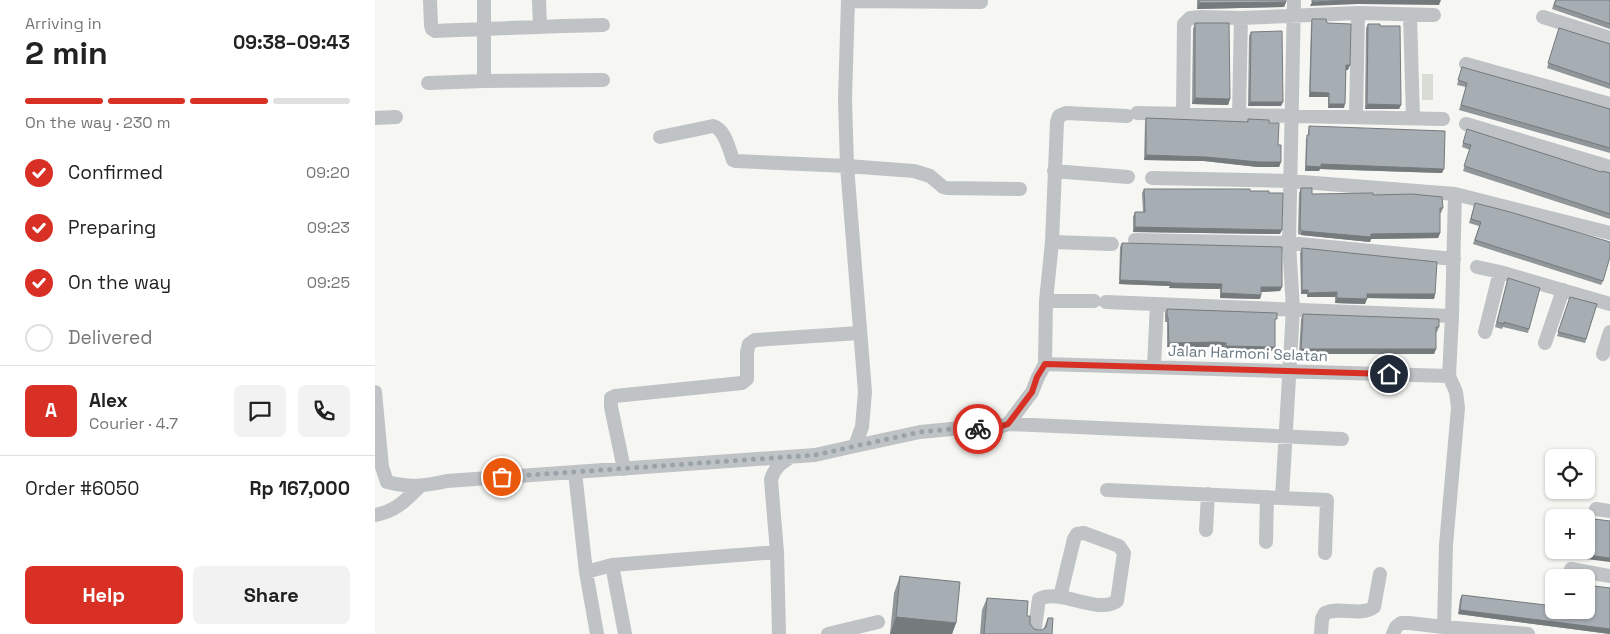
<!DOCTYPE html>
<html lang="en">
<head>
<meta charset="utf-8">
<style>
	body { margin:0; font-family:"Space Grotesk",sans-serif; background:#f2f2f2; color:#222; height:100vh; display:flex; flex-direction:column; font-size:19px; white-space:nowrap }
	* { box-sizing:border-box; margin:0 }
	p { font-size:16px; color:#767676 }
	.icon { flex:none; width:28px; height:28px; fill:none; stroke:currentColor; stroke-width:2; stroke-linecap:round; stroke-linejoin:round }
	.map { position:relative; flex:1; overflow:hidden }
	.drawer { display:flex; flex-direction:column; background:#fff; width:375px }
	.drawer>* { flex:none }
	.tools { position:absolute; left:1170px; top:449px; display:grid; gap:10px }
	.tools a { display:grid; place-items:center; width:50px; height:50px; border-radius:8px; background:#fff; box-shadow:0 1px 4px #0004; font-size:25px }
	.pin { position:absolute; display:grid; place-items:center; width:42px; height:42px; color:#fff; margin:-21px; border:2px solid #fff; border-radius:50%; box-shadow:0 1px 5px #0007 }
	.courier { position:absolute; display:grid; place-items:center; width:50px; height:50px; margin:-25px; border:4px solid #d93025; border-radius:50%; background:#fff; color:#222; box-shadow:0 1px 6px #0007 }
	.headline em { font-style:normal; font-weight:800 }
	.headline div { display:flex; flex-direction:column-reverse }
	.headline { display:flex; align-items:center; justify-content:space-between; height:85px; padding:0 25px }
	h1 { font-size:32px; font-weight:800; line-height:38px }
	.bar { display:grid; grid-template-columns:repeat(4,1fr); gap:8px 5px; align-content:center; height:60px; padding:0 25px }
	.bar i { height:6px; border-radius:4px; background:#e0e0e0 }
	.bar .current { background:#d93025 }
	.bar p { grid-column:span 4 }
	.line { display:flex; align-items:center; gap:12px; padding:0 25px; border-top:1px solid #e0e0e0 }
	.line div { flex:1 }
	.round { display:grid; place-items:center; flex:none; width:52px; height:52px; border-radius:8px; background:#f2f2f2 }
	ol { padding:0 25px; list-style:none }
	li { display:flex; align-items:center; gap:15px; height:55px }
	li p { margin-inline-start:auto }
	li .icon { padding:5px; border-radius:50%; background:#d93025; color:#fff; stroke-width:4 }
	li:last-child { color:#767676 }
	li i { width:28px; height:28px; border:2px solid #e0e0e0; border-radius:50% }
	.cta { display:flex; gap:10px; margin-top:auto; padding:10px 25px }
	.cta a { flex:1; height:58px; border-radius:8px; background:#d93025; color:#fff; font-size:20px; font-weight:800; line-height:58px; text-align:center }
	.cta a+a { background:#f2f2f2; color:#222 }
	main { display:flex; flex:1; min-height:0 }
	.map>svg:first-child { display:block }
	.pitch { fill:#d8dcd4 }
	.lines { fill:none; stroke-linecap:round; stroke-linejoin:round }
	.minor { stroke:#bfc3c6; stroke-width:14 }
	.wall { fill:#90969a }
	.shaded-wall { fill:#757a7d }
	.building { fill:#a7aeb3; stroke:#757a7d }
	.done { stroke:#99a3a9; stroke-width:5; stroke-dasharray:0 9 }
	.route { stroke:#d93025; stroke-width:6 }
	.labels { text-anchor:middle; dominant-baseline:central; stroke-width:5; stroke-linejoin:round; paint-order:stroke }
	.street-label { font-size:15px; fill:#677781; stroke:#fff }
</style>
</head>
<body>
<main>
<section class="drawer">
<div class="headline"><div><h1>2 min</h1><p>Arriving in</p></div><em>09:38–09:43</em></div>
<div class="bar"><i class="current"></i><i class="current"></i><i class="current"></i><i></i><p>On the way · 230 m</p></div>
<ol>
<li><svg class="icon" aria-label="check" viewBox="0 0 24 24"><path d="M5 12l5 5 9-10"/></svg>Confirmed<p>09:20</p></li>
<li><svg class="icon" aria-label="check" viewBox="0 0 24 24"><path d="M5 12l5 5 9-10"/></svg>Preparing<p>09:23</p></li>
<li><svg class="icon" aria-label="check" viewBox="0 0 24 24"><path d="M5 12l5 5 9-10"/></svg>On the way<p>09:25</p></li>
<li><i></i>Delivered</li>
</ol>
<div class="line" style="height:90px"><b class="round" style="background:#d93025;color:#fff">A</b><div><b>Alex</b><p>Courier · 4.7</p></div><a class="round"><svg class="icon" aria-label="chat" viewBox="0 0 24 24"><path d="M4 5h16v11H9l-5 4z"/></svg></a><a class="round"><svg class="icon" aria-label="phone" viewBox="0 0 24 24"><path d="M5 4h4l2 5-3 2q2 4 5 5l2-3 5 2v4C11 20 4 13 5 4z"/></svg></a></div>
<div class="line" style="height:65px"><div>Order #6050</div><b>Rp 167,000</b></div>
<div class="cta"><a>Help</a><a>Share</a></div>
</section>
<div class="map">
<svg width="1235" height="634" viewBox="0 0 1235 634">
	<rect width="100%" height="100%" fill="#f6f6f3"/>
	<path class="pitch" d="M1047 74H1058V100H1047Z"/>
	<g class="lines">
		<path class="minor" d="M55 0 56 25 57 29 60 31C116 29 172 26 228 25
			M164 0 165 26
			M473 1 606 2
			M1035 15 1038 118
			M1168 17 1235 38
			M1091 64 1235 104
			M109 81V0
			M53 83 109 81 228 80
			M762 113 1068 119
			M808 114 809 24 815 18 826 17 866 18 983 13 1059 15
			M864 115 866 18
			M981 117 983 13
			M0 118 21 117
			M1091 124 1235 167
			M285 137 338 126C350 129 354 149 358 160L361 161 472 166 539 171 555 176 568 187 572 188 645 189
			M679 171 753 177
			M777 178 915 181 1080 194 1235 233
			M760 240 914 243 1079 259
			M677 242 737 244
			M1102 267 1125 272 1235 304
			M671 301H719
			M731 302 1077 316
			M1110 332 1125 272
			M1170 343 1188 290
			M1228 354 1235 332
			M670 364 1074 376
			M779 366 782 304
			M0 392 7 467 12 482C36 488 49 486 72 481L440 455 480 446 487 427 490 392 472 166 470 99 473 0
			M633 424 657 392 663 377 670 364 671 301 677 242 682 122 684 116 691 113 752 116
			M480 446 545 432 587 428 615 430 633 424 967 439
			M249 469 236 407V398L240 396 367 383 372 379V352L374 344 380 340 484 333
			M200 472 211 572 222 634
			M732 490 952 500 950 553
			M907 498 918 309 914 243 919 0
			M1221 509 1235 511
			M0 515C21 511 30 501 44 487
			M831 530 833 494
			M891 542 892 497
			M237 565 250 634
			M1196 569 1235 576
			M211 572 237 565 402 552
			M1069 627 1071 545 1083 408 1081 392 1074 376 1077 316 1080 194
			M404 634 402 552 396 480C399 468 406 463 416 457
			M453 634 503 622
			M659 634 664 599C686 588 722 615 742 601L749 553 744 546 709 533 702 534 699 539 685 597
			M946 634 947 619 950 613C964 606 986 617 999 607L1005 574
			M1018 634 1021 627 1026 623H1034L1069 627 1153 634"/>
	</g>
	<path class="wall" d="M822 0H911V2L909 7 822 9Z
		M1180 0H1235V29L1177 9Z
		M937 19 952 23 973 70H971L969 108H953V97H934L936 24Z
		M820 23 855 99 853 105 817 104 818 29Z
		M993 24 1005 26 1026 105 1024 109H990L991 28Z
		M1184 28 1235 44V89L1172 68Z
		M876 32 906 106H873L874 36Z
		M1087 67 1235 109V153L1084 110 1091 87 1082 85Z
		M771 118 872 122 873 119 894 123 903 145 906 162 904 167H883L829 161 769 160 770 123Z
		M934 126 1067 173 945 169 944 171H930L931 139 933 135V131Z
		M1092 129 1226 172 1235 173V219L1088 171 1095 150 1087 147Z
		M926 188 937 194 998 195 1068 208 1066 213H1065V233L1063 238 996 239 995 242 926 235 923 234 924 193Z
		M769 189 875 191 894 193 905 234 758 232V217L760 212H768L767 193Z
		M1100 203 1228 281 1226 285 1098 244 1104 226 1094 223Z
		M747 243 907 287 905 291 886 292V295L885 299 845 298V289L794 288 795 286 744 284 745 247Z
		M927 248 1060 294 1059 299 992 298 990 304 960 303V297H932V294H926L925 253Z
		M1133 278 1154 329 1153 333 1128 327 1127 329 1120 327Z
		M1195 297 1222 304 1210 343 1182 336Z
		M792 309 901 323H900V347L898 351 849 350V347H792V322H790V313Z
		M928 314 1064 327 1062 332H1061V349L1059 354H924L926 319Z
		M525 576 581 623 577 634H515L519 593Z
		M1235 588V634L1083 614 1085 599 1087 595 1211 610Z
		M612 598 652 616 655 624 659 629 663 630H667L669 628 673 618 677 634H605L607 610Z"/>
	<path class="shaded-wall" d="M976 0H1066L1064 5 983 4 935 6 937 2Z
		M911 2 909 7 822 9 824 3Z
		M971 65H975L973 70H969Z
		M935 92 954 93 953 97H934Z
		M820 98 855 99 853 105 817 104Z
		M875 102H908L906 106H873Z
		M954 104H970L969 108H953Z
		M992 104 1026 105 1024 109H990Z
		M771 155 831 157 906 162 904 167H883L829 161 769 160Z
		M946 164 1069 169 1067 173 945 169 944 171H930L931 166Z
		M760 227 907 230 905 234 758 232Z
		M927 231 996 234 1065 233 1063 238 996 239 995 242 926 235Z
		M745 280 796 282 795 286 744 284Z
		M796 283 847 284 845 289 794 288Z
		M886 287H907L905 291 885 292Z
		M927 290H933L932 294H926Z
		M962 292 960 297H932L933 293Z
		M846 293 886 295 885 299 845 298Z
		M992 294H1060L1059 299 990 298Z
		M962 298 992 299 990 304 960 303Z
		M843 342 851 343 849 347H792L794 343Z
		M851 346 900 347 898 351 849 350Z
		M926 349H1061L1059 354H924Z
		M1205 554 1235 558V562L1203 558Z
		M1085 610 1235 629V634L1083 614Z
		M521 617 581 623 577 634H515Z"/>
	<path class="building" d="M824 0H911V2L824 3Z
		M937 0H976L937 2Z
		M1181 0H1235V24L1179 5Z
		M937 19H951L952 23 976 24 975 65H971L970 104H954V93L935 92Z
		M820 23H854L855 99 820 98Z
		M993 24H1005V26H1025L1026 105 992 104Z
		M1184 28 1235 44V84L1173 63Z
		M907 31 908 102H875L876 32Z
		M1087 67 1235 109V148L1086 105 1092 83 1083 80Z
		M771 118 873 122V119L894 120V123H904L903 145H906V162H884L831 157 771 155Z
		M934 126 1070 131 1069 169 946 164V167L931 166 932 135H934Z
		M1092 129 1226 172 1227 171 1235 173V214L1089 166 1096 145 1088 143Z
		M926 188H937V194L998 193V195L1037 194 1067 197 1068 208H1065V233L996 234V237L927 231 925 229Z
		M769 189H875V191H894V193H908L907 230 760 227V212H770Z
		M1100 203 1135 212 1235 242V257L1228 281 1100 240 1106 222 1096 219Z
		M747 243 907 247V287H886V295L846 293 847 284 796 283V282L745 280Z
		M927 248 1062 262 1060 294H992V299L962 298V292L933 293V290H927Z
		M1133 278 1165 288 1154 329 1129 322V324L1122 322Z
		M1195 297 1222 304 1211 339 1183 332Z
		M792 309 902 313V319H900V347L851 346V343L843 342 794 343 793 317H792Z
		M928 314 1064 319V327H1061V349H926Z
		M1211 518 1235 521V558L1205 554V550H1211Z
		M525 576 585 582 581 623 521 617Z
		M1211 585 1235 588V629L1085 610 1087 595 1179 606V610H1211Z
		M612 598 653 601 652 616H655V624L659 629 663 630H667L671 627 673 618H678L677 634H609Z"/>
	<g class="lines">
		<path class="done" d="M127 477 440 455 545 432 587 428 603 429"/>
		<path class="route" d="M603 429 615 430 633 424 657 392 662 377 670 364 1014 374"/>
	</g>
	<g class="labels">
		<g class="street-label">
			<text transform="translate(873 353) rotate(2)">Jalan Harmoni Selatan</text>
		</g>
	</g>
</svg>
<div class="tools">
<a><svg class="icon" aria-label="locate" viewBox="0 0 24 24"><circle cx="12" cy="12" r="6"/><path d="M12 2v4M12 18v4M2 12h4M18 12h4"/></svg></a>
<a>+</a>
<a>−</a>
</div>
<div class="pin" style="left:127px;top:477px;background:#ea580c"><svg class="icon" aria-label="bag" viewBox="0 0 24 24"><path d="M5 8h14l-1 12H6zM9 8a3 3 0 0 1 6 0"/></svg></div>
<div class="pin" style="left:1014px;top:374px;background:#1f2937"><svg class="icon" aria-label="home" viewBox="0 0 24 24"><path d="M3 11l9-7 9 7M6 9v11h12V9"/></svg></div>
<div class="courier" style="left:603px;top:429px"><svg class="icon" aria-label="bike" viewBox="0 0 24 24"><circle cx="6" cy="16" r="4"/><circle cx="18" cy="16" r="4"/><path d="M6 16l4-8h5l3 8M10 8l3 8H6M13 5h3"/></svg></div>
</div>
</main>
</body>
</html>
